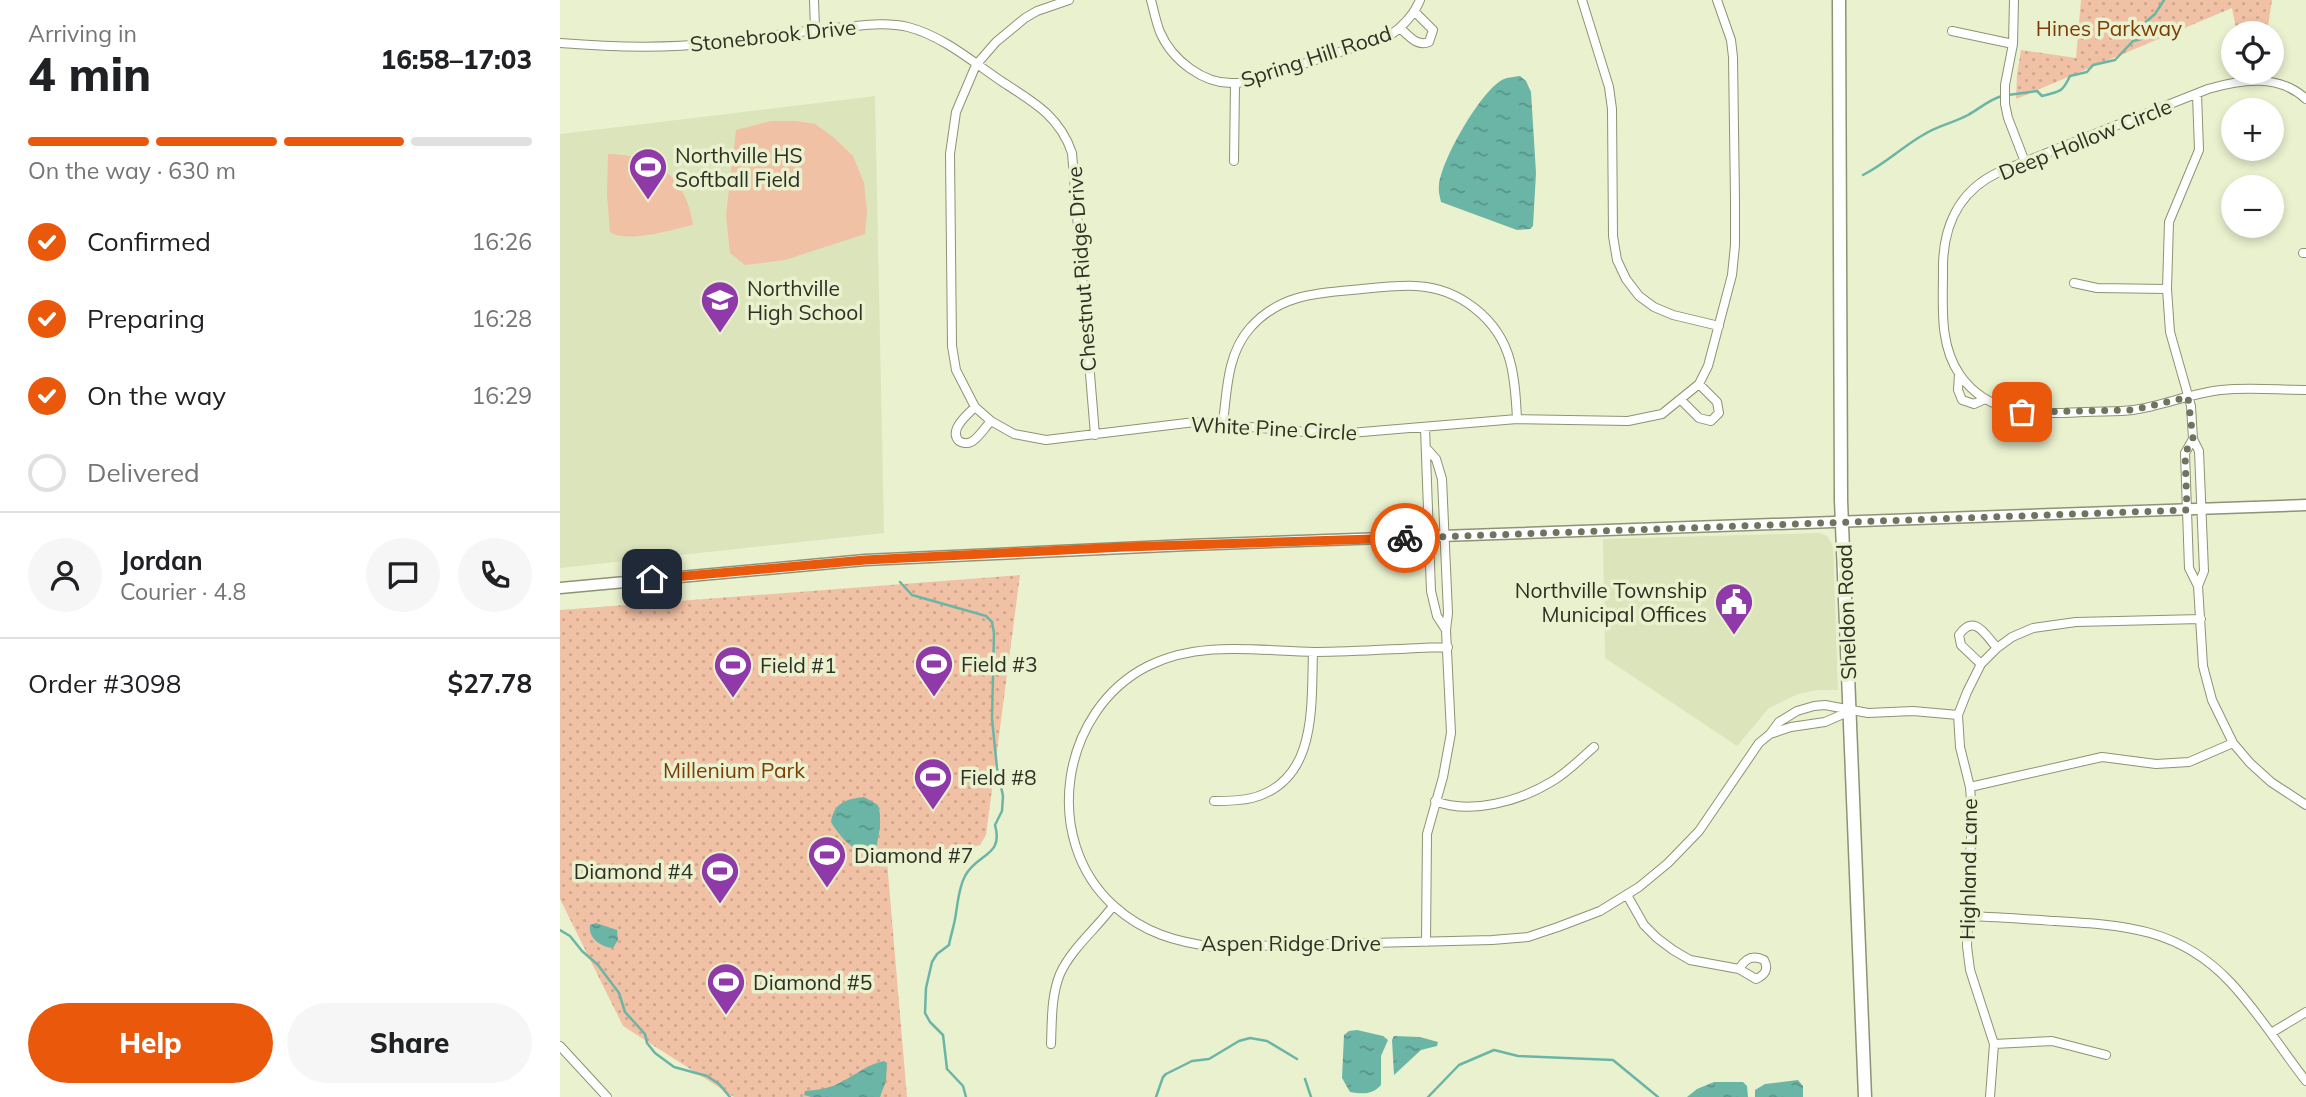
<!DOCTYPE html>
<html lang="en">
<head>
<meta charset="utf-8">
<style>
	body { margin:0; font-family:Mulish,sans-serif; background:#f6f6f6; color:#202124; height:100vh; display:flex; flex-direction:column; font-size:26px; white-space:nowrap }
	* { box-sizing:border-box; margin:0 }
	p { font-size:23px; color:#757577 }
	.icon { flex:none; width:38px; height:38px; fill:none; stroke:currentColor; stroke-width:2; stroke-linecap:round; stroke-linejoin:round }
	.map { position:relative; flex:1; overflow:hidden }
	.drawer { display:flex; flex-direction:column; background:#fff; width:560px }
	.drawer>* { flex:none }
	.tools { position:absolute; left:1661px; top:21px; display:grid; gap:14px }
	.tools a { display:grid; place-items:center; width:63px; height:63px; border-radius:50%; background:#fff; box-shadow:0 4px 10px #0003; font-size:35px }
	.pin { position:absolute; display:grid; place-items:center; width:60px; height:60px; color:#fff; margin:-30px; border-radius:14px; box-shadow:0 4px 10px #0006 }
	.courier { position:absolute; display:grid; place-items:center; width:70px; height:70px; margin:-35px; border:5px solid #ea580c; border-radius:50%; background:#fff; color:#222; box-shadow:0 2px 9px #0007 }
	.overview em { font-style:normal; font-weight:800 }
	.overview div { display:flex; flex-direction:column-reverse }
	.overview { display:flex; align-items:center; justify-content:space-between; height:119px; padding:0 28px }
	h1 { font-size:46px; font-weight:800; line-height:52px }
	.bar { display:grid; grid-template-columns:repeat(4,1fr); gap:10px 7px; align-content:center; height:84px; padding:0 28px }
	.bar i { height:9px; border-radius:5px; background:#e0e0e0 }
	.bar .active { background:#ea580c }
	.bar p { grid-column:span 4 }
	.line { display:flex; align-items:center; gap:18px; padding:0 28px; border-top:2px solid #e0e0e0 }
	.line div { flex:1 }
	.round { display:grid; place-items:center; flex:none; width:74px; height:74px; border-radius:37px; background:#f6f6f6 }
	ol { padding:0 28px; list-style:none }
	li { display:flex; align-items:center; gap:21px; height:77px }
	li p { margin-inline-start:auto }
	li .icon { padding:7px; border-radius:50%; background:#ea580c; color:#fff; stroke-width:4 }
	li:last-child { color:#757577 }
	li i { width:38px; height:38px; border:4px solid #e0e0e0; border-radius:50% }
	.action { display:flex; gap:14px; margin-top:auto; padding:14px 28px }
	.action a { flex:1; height:80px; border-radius:42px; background:#ea580c; color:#fff; font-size:28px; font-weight:800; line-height:80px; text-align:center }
	.action a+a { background:#f6f6f6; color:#202124 }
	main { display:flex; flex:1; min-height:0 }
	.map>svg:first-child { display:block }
	.built { fill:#dce4bc }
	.green { fill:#f0c1a4 }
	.park { fill:url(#park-dots) }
	.water { fill:url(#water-ripples) }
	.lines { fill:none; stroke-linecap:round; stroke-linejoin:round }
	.stream { stroke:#6bb5a6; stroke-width:2.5 }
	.minor-casing { stroke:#8d9374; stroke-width:10 }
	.tertiary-casing { stroke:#8d9374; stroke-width:13 }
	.secondary-casing { stroke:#8d9374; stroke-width:15 }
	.minor { stroke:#fff; stroke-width:8 }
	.tertiary { stroke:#fff; stroke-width:10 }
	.secondary { stroke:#fff; stroke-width:12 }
	.done { stroke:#70745f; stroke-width:7; stroke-dasharray:0 12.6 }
	.route { stroke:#ea580c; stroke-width:9 }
	.labels { text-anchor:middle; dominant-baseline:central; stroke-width:7; stroke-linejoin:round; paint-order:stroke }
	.park-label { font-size:21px; fill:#7c3c04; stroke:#eaf1cf }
	.street-label { font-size:21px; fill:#2e3023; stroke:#eaf1cf }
	.poi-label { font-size:21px; fill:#2e3023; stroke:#eaf1cf; text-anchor:start }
</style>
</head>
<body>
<main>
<section class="drawer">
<div class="overview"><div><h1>4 min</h1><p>Arriving in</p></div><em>16:58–17:03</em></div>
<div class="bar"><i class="active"></i><i class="active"></i><i class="active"></i><i></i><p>On the way · 630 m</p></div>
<ol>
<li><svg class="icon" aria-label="check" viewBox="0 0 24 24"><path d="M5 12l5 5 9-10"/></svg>Confirmed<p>16:26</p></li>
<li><svg class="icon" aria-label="check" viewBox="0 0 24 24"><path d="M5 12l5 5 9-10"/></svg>Preparing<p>16:28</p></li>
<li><svg class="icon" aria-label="check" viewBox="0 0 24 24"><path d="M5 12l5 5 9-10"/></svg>On the way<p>16:29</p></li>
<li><i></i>Delivered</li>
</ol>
<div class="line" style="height:126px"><a class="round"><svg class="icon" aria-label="person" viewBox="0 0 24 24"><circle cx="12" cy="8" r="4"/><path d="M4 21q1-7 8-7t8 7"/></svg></a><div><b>Jordan</b><p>Courier · 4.8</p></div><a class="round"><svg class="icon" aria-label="chat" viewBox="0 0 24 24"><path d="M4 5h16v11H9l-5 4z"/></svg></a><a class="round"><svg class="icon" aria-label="phone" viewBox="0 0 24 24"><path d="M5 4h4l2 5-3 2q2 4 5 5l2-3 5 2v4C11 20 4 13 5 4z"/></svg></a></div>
<div class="line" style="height:91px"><div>Order #3098</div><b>$27.78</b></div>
<div class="action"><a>Help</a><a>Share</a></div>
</section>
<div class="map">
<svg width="1746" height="1097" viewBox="0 0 1746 1097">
	<defs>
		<pattern id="park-dots" width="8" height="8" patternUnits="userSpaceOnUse" patternTransform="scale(1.75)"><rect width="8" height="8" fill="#f0c1a4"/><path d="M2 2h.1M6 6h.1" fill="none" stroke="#cea68d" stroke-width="1.8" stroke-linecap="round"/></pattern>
		<pattern id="water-ripples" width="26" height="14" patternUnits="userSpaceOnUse" patternTransform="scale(1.75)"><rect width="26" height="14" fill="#6bb5a6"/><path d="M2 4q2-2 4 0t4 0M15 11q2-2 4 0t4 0" fill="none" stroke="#589487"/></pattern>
	</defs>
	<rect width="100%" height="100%" fill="#eaf1cf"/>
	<path class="built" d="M315 96 324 533 0 568V134Z
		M1259 533 1267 536 1273 546 1278 690H1257L1238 694 1209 708 1177 746 1045 658 1043 539Z"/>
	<path class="green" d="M211 121H236L255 124 272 136 293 156 304 183 307 211 305 234 225 260 185 265 170 253 166 215 176 130Z
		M48 154C96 155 126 176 133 225 114 229 67 244 50 232L47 195Z"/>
	<path class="park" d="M1521 0H1712L1707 33H1677L1672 8 1456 99 1457 75 1461 50 1516 58Z
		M460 575 426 835 420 845 408 849 326 850 347 1097H174L63 1026 0 899V610Z"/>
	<path class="water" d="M960 76 966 81 971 92 976 173 973 226 970 229 957 230 881 202C880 197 878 191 879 186 880 162 922 88 944 79 949 77 955 77 960 76Z
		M304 797 318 805 320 814V828L316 849 306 855C291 848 279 836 271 822 274 803 286 799 304 797Z
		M36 923 57 930 58 940 53 948C41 947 28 938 30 925Z
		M797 1030 823 1036 828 1040 821 1056V1085C812 1095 803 1094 790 1092L782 1078 784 1035 789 1031Z
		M834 1036 860 1037 878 1042 877 1046 861 1050 834 1075 832 1040Z
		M324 1061 327 1063 326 1081 320 1097H251L244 1095 245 1091C259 1090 271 1088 283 1081 297 1074 308 1064 324 1061Z
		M1238 1080 1243 1086V1097H1195V1090L1205 1084Z
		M1154 1082H1183L1187 1086 1188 1097H1127L1137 1089Z"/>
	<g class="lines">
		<path class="stream" d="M1448 95 1477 91 1482 96C1500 91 1502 93 1510 76L1527 72 1533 65 1555 60 1573 41 1581 39 1580 27 1595 14 1604 0
			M1303 175C1325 164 1342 147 1363 135 1377 126 1393 123 1408 115 1419 109 1430 99 1442 96
			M340 582 352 595 426 616 432 622 434 633 432 719 437 768 443 796 442 811 435 825C444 857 417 853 405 876 399 887 398 901 396 913 395 923 391 934 389 945L377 954 372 962 366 988 365 1013 370 1022 383 1035 387 1069 403 1086 406 1097
			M0 930 10 936 22 951 38 965 59 993 65 1012 85 1034 87 1043 95 1053 114 1067 147 1076 159 1084 170 1097
			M745 1079 751 1097
			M596 1097 603 1077 606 1074 632 1061 649 1059 679 1041 690 1038 707 1041 737 1059
			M868 1097 899 1065 934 1050 958 1056 1053 1060 1098 1097"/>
		<g class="minor-casing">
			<path id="minor" d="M254 0 255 29
				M509 0 477 11 465 18 436 42 416 65 396 112 390 154 392 346 396 370 415 407 431 421 454 434 486 440 635 422 746 432 790 433 957 419 1068 421 1102 414 1139 384 1148 366 1172 275 1175 245V199L1173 57 1171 40 1157 0
				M591 0C594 11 596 22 600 32 612 60 644 85 675 83 682 83 690 80 697 79L829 36C842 27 854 15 860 0
				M1022 0 1049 87 1052 109 1053 236 1057 260 1066 279 1079 296 1094 307 1113 315 1159 326
				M1454 0 1453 44 1445 85V104L1448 118 1465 162
				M840 28C849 36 857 47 869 42L873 30 854 11
				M1392 31 1453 44
				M0 43C51 47 103 49 153 43 197 38 241 31 285 27 306 25 327 22 348 27 383 36 414 63 444 83 474 102 500 117 512 153L535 435
				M1637 94 1639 150 1609 222 1607 289 1610 332 1631 406 1633 439 1639 451 1644 571 1638 586
				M1746 99C1718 73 1680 80 1648 89L1439 172C1398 191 1382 228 1383 272 1383 306 1379 345 1400 375 1430 418 1479 414 1525 412 1541 411 1558 412 1573 410 1603 406 1631 393 1661 390 1689 387 1718 390 1746 390
				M674 161 675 84
				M1743 253H1746
				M1514 283 1537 288 1607 289
				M1399 374 1398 390 1402 400 1414 404 1425 399
				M1121 400 1139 418 1151 421 1159 413 1157 402 1139 384
				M415 407C408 414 388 430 399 441 402 443 407 444 411 442 418 439 425 427 431 421
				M663 423C667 390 667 354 690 328 718 296 754 293 792 290 813 288 835 285 856 286 899 288 939 319 950 361 955 379 956 399 957 419
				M865 428 871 591 877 616 886 630
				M1633 439 1625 453 1629 568 1638 586 1643 666 1652 700 1673 743 1690 763 1711 782 1746 805
				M888 647C844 648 800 652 755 652 699 651 640 640 588 666 501 710 480 839 554 906 584 933 616 942 655 947L932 940 968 937 998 927 1040 911 1079 887 1108 863 1139 831 1199 743 1210 734 1219 722 1237 711 1254 706 1265 705 1308 713 1353 711 1398 715
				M1421 664 1401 645 1399 635C1414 613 1425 634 1437 648
				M1210 734 1231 727 1265 722 1290 711
				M1410 787 1542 757 1596 764 1629 762 1673 743
				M654 801C666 801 680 801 692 798 758 781 751 705 753 652
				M875 801C910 815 960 801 991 782 1007 773 1020 759 1034 747
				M1067 895 1084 925 1097 938 1113 950 1130 960 1179 969 1196 979C1205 975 1209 969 1204 960 1192 954 1185 959 1179 969
				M1408 916C1437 917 1465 919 1494 921 1564 925 1620 928 1671 983 1699 1013 1721 1049 1746 1081
				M866 942 867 834 883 777 891 733 886 630 888 613 882 479 876 459 868 450
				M1711 1033 1746 1012
				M491 1044C492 1021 491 996 500 974 511 949 537 928 553 906
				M1434 1044 1492 1041 1546 1055
				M0 1046 47 1097
				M1430 1097 1434 1044 1410 970 1407 946 1412 812 1410 787 1400 747 1398 715 1407 692 1421 664 1437 648 1452 637 1473 628 1516 622 1641 619"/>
		</g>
		<g class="tertiary-casing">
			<path id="tertiary" d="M0 588 305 560 628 545 1746 505"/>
		</g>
		<g class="secondary-casing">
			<path id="secondary" d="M1279 0 1281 500 1305 1097"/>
		</g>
		<use href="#minor" class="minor"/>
		<use href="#tertiary" class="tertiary"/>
		<use href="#secondary" class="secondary"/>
	</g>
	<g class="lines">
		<path class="done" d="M845 538 1627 510 1625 453 1633 439 1628 397 1573 410 1462 412"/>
		<path class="route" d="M92 579 305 560 564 547 845 538"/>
	</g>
	<defs>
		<g id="stadium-pin" transform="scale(2.0125)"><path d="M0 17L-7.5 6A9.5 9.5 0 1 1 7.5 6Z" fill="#8f3aa8" stroke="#eaf1cf"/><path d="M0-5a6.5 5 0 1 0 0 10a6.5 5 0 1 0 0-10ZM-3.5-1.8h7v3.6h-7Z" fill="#fff"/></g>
		<g id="school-pin" transform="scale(2.0125)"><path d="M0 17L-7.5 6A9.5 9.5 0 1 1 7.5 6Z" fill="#8f3aa8" stroke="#eaf1cf"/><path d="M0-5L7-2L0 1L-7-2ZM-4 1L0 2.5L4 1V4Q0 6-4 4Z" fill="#fff"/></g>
		<g id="civic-pin" transform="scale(2.0125)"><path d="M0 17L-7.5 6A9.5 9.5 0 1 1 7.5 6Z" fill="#8f3aa8" stroke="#eaf1cf"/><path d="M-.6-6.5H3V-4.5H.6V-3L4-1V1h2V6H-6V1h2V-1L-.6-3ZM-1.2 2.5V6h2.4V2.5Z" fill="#fff"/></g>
	</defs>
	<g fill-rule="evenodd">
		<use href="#stadium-pin" x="88" y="167"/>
		<use href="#school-pin" x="160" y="300"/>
		<use href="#civic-pin" x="1174" y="602"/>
		<use href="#stadium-pin" x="374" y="664"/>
		<use href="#stadium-pin" x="173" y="665"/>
		<use href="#stadium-pin" x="373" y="777"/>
		<use href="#stadium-pin" x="267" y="855"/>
		<use href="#stadium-pin" x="160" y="871"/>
		<use href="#stadium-pin" x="166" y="982"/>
	</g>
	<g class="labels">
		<g class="park-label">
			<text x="1549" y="28">Hines Parkway</text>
			<text x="174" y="770">Millenium Park</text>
		</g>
		<g class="street-label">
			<text transform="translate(213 35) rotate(-6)">Stonebrook Drive</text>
			<text transform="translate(756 56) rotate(-18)">Spring Hill Road</text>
			<text transform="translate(1525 139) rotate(-22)">Deep Hollow Circle</text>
			<text transform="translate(521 269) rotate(-94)">Chestnut Ridge Drive</text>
			<text transform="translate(714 428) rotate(3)">White Pine Circle</text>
			<text transform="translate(1286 612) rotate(-92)">Sheldon Road</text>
			<text transform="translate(1408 869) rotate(-89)">Highland Lane</text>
			<text x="731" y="943">Aspen Ridge Drive</text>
		</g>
		<g class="poi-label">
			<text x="115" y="155">Northville HS<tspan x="115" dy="24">Softball Field</tspan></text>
			<text x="187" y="288">Northville<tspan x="187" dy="24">High School</tspan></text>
			<text x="1147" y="590" text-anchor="end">Northville Township<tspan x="1147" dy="24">Municipal Offices</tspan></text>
			<text x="401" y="664">Field #3</text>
			<text x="200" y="665">Field #1</text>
			<text x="400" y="777">Field #8</text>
			<text x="294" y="855">Diamond #7</text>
			<text x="133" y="871" text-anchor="end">Diamond #4</text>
			<text x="193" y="982">Diamond #5</text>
		</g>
	</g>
</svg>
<div class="tools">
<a><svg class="icon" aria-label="locate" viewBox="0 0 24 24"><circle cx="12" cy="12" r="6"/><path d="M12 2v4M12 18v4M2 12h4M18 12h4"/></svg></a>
<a>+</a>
<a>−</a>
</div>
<div class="pin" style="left:1462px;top:412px;background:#ea580c"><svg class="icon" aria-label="bag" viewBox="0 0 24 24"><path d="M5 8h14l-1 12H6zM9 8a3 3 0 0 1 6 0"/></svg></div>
<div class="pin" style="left:92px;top:579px;background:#1f2937"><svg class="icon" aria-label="home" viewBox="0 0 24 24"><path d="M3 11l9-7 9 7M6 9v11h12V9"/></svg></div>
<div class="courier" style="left:845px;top:538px"><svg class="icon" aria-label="bike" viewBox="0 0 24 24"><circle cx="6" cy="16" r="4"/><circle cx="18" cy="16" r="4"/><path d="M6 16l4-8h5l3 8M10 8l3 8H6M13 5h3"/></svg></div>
</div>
</main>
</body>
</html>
